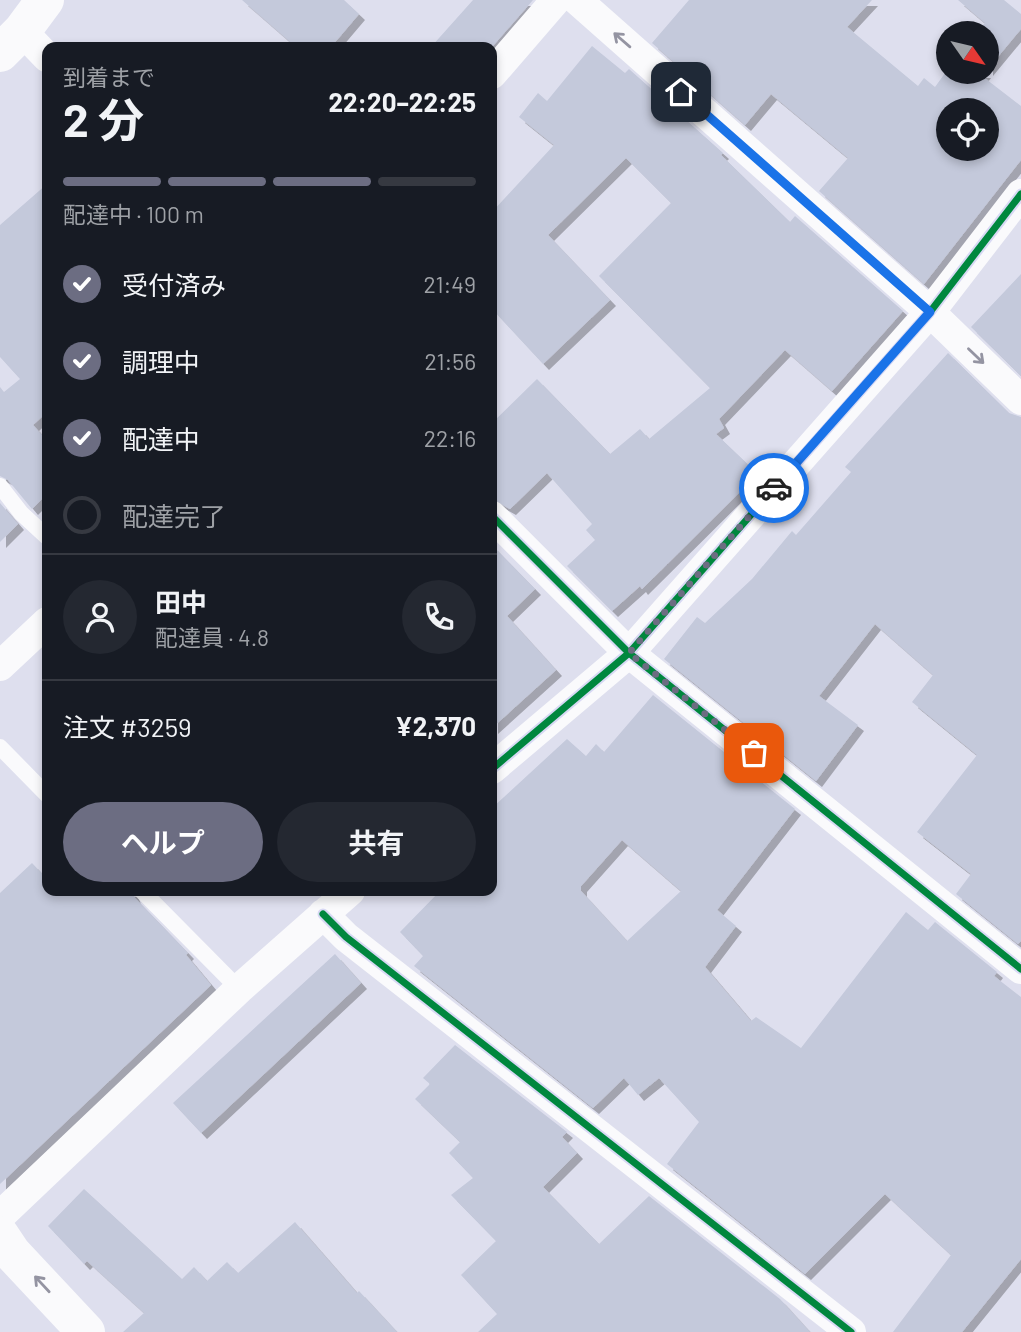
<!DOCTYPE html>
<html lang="ja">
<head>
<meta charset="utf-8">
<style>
	body { margin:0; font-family:Barlow,"Noto Sans JP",sans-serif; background:#242831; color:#f1f3f6; height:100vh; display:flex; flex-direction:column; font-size:26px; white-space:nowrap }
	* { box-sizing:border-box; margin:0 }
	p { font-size:23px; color:#9ea1a6 }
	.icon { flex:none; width:38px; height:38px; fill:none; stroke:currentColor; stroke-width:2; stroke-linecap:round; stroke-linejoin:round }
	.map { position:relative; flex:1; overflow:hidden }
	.details { position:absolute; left:42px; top:42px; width:455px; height:854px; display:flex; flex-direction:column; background:#171b24; border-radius:14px; box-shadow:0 4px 10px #0003 }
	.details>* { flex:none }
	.needle { width:46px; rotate:124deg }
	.tools { position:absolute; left:936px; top:21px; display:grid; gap:14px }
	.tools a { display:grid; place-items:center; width:63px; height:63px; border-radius:50%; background:#171b24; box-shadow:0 4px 10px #0003; font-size:35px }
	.pin { position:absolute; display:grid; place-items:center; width:60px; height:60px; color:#fff; margin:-30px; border-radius:14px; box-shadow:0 4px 10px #0006 }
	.courier { position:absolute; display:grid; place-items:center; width:70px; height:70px; margin:-35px; border:5px solid #1a73e8; border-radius:50%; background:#fff; color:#222; box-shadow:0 2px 9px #0007 }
	.headline em { font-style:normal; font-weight:700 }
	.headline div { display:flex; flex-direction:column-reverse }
	.headline { display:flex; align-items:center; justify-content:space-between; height:119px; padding:0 21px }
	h1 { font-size:46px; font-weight:700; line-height:52px }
	.bar { display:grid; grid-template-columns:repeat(4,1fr); gap:10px 7px; align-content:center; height:84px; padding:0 21px }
	.bar i { height:9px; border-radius:5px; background:#363941 }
	.bar .current { background:#6c6d82 }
	.bar p { grid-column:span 4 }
	.line { display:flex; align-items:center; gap:18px; padding:0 21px; border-top:2px solid #363941 }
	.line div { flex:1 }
	.round { display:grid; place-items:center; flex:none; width:74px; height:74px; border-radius:37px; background:#242831 }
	ol { padding:0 21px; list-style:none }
	li { display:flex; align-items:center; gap:21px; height:77px }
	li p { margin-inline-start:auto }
	li .icon { padding:7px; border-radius:50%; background:#6c6d82; color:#fff; stroke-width:4 }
	li:last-child { color:#9ea1a6 }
	li i { width:38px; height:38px; border:4px solid #363941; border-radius:50% }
	.button { display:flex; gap:14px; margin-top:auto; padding:14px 21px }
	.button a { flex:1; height:80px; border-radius:42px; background:#6c6d82; color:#fff; font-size:28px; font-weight:700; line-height:80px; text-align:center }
	.button a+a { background:#242831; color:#f1f3f6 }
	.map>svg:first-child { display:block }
	.building { fill:#c4c9db; fill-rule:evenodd; filter:url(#shadow) }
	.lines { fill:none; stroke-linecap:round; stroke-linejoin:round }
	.lane { stroke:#fafafc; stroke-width:16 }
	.street { stroke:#fafafc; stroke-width:30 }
	.secondary { stroke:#fafafc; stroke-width:38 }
	.cycleway-casing { stroke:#d8d9f4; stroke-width:11 }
	.cycleway { stroke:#00873e; stroke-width:7 }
	.oneway { stroke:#9494a2 }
	.done { stroke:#6c6d82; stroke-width:7; stroke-dasharray:0 12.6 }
	.route { stroke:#1a73e8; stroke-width:9 }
</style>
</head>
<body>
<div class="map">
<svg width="1021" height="1332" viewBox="0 0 1021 1332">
	<defs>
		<filter id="shadow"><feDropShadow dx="6" dy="6" stdDeviation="0" flood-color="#0004"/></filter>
	</defs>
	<rect width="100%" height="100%" fill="#dedfee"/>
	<path class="building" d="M242 0H344L359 14 331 47H296Z
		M473 0H533L492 47H431Z
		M689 0H872L847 27 918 86 924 78 935 87 948 69V72H985L982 76 1021 106V160L924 284 819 191 848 158 771 94 745 125 652 43ZM948 110H987V149H948Z
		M958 0H1004L1021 14V29L987 70V33H976L985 23Z
		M592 46 625 73 629 69 723 153 721 155 790 222 795 216 903 311 832 391 785 350 719 419 724 428 716 434 758 474 642 589 640 586 612 611 567 566 595 540 586 530 592 524 547 473 510 509 492 499V423L537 379 610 454 640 429 649 439 710 388 599 276 671 203 626 158 548 235 610 300 543 364 492 309V212L554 145 519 117 538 93 547 101Z
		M47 184V412L33 425 47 441V494L32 509 8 480 0 476V387L4 392 20 379 0 357V225Z
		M1021 274V376L971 327Z
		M948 353 1009 413 1021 417V941L1018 944 956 894 971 874 917 832 977 755 912 702 933 675 875 624 819 696 858 725 816 781 664 659 697 617 705 623 752 579 792 531 796 535 851 472 845 467Z
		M0 503 18 524 0 542Z
		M492 545 535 589 507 616 556 670 492 728Z
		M653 695 795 809 717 910 736 926 705 967 751 1021 756 1017 801 1048 906 912 928 930 935 922 997 972 994 976 1021 997V1259L962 1332H893L951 1255 885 1194 805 1274 667 1164 699 1122 659 1078 638 1095 624 1078 593 1108 414 966 423 956 400 932 440 891H492V808L567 739 586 756 596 744 604 752ZM622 840 681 891 627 941 581 891V886Z
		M32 863 47 879V891H132L135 898 188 953 186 955 211 985 0 1184V893Z
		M335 954 361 983 201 1133 173 1103Z
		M455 1045 567 1132 562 1137 577 1153 543 1187 599 1244 649 1196 780 1299 810 1332H478L497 1314 461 1275 496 1241 451 1195 473 1178 449 1153 460 1142 415 1099 430 1084 423 1078Z
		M84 1189 182 1279 194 1267 207 1281 227 1262 238 1273 295 1222 357 1293 359 1291 397 1332H123L144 1313 87 1261 84 1264 48 1226Z"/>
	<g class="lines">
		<path class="lane" d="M0 486 21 513 47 537
			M0 747 47 795
			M142 891 239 989"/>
		<path class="street" d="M577 0 930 312 1021 400
			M22 31 47 57
			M492 74 556 0
			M492 516 629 653 1021 969
			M0 666 47 622
			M492 769 629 653 930 312 1021 194
			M323 914 346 937 851 1332
			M0 1216 239 989 350 891"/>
		<path class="secondary" d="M0 53 22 31 45 0
			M0 1235 12 1253 86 1332"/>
		<g class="cycleway-casing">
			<path id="cycleway" d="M492 516 629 653 1021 969
				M492 769 629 653 930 312 1021 194
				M323 914 346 937 851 1332"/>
		</g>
		<use href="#cycleway" class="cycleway"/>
	</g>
	<defs><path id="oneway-shaft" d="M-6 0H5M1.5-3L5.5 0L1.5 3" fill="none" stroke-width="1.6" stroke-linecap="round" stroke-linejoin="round" transform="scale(1.75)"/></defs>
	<g class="oneway">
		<use href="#oneway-shaft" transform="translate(622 40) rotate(-139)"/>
		<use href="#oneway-shaft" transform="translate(976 356) rotate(44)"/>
		<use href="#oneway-shaft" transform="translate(42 1284) rotate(-133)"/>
	</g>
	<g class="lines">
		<path class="done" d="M754 753 629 653 774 488"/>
		<path class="route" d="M681 92 930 312 774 488"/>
	</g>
</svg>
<div class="tools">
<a><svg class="needle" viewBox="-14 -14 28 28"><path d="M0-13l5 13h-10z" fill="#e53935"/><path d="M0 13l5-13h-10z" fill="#9ea1a6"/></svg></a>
<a><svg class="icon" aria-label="locate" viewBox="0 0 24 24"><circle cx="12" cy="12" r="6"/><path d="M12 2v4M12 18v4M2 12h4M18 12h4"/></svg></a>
</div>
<div class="pin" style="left:754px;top:753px;background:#ea580c"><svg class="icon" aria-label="bag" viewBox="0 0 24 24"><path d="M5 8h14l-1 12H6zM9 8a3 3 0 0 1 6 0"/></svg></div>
<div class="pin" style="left:681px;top:92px;background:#1f2937"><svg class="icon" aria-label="home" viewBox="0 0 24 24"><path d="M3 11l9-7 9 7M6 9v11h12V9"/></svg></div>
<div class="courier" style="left:774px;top:488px"><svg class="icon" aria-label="car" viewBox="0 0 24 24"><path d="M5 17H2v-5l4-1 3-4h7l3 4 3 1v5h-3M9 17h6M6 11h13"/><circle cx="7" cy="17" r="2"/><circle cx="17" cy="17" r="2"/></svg></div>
<section class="details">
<div class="headline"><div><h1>2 分</h1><p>到着まで</p></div><em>22:20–22:25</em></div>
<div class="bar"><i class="current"></i><i class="current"></i><i class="current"></i><i></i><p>配達中 · 100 m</p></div>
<ol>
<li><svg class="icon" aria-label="check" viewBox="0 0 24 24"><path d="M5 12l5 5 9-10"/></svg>受付済み<p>21:49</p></li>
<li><svg class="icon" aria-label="check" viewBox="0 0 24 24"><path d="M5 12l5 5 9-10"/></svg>調理中<p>21:56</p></li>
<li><svg class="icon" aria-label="check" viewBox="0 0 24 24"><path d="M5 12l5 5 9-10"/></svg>配達中<p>22:16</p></li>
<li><i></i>配達完了</li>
</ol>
<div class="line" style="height:126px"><a class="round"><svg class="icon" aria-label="person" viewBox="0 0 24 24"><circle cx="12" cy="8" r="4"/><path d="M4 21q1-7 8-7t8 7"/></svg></a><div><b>田中</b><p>配達員 · 4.8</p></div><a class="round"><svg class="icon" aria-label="phone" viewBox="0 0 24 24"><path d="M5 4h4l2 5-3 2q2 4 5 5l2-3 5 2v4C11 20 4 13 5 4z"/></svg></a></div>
<div class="line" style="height:91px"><div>注文 #3259</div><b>¥2,370</b></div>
<div class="button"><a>ヘルプ</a><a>共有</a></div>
</section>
</div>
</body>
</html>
